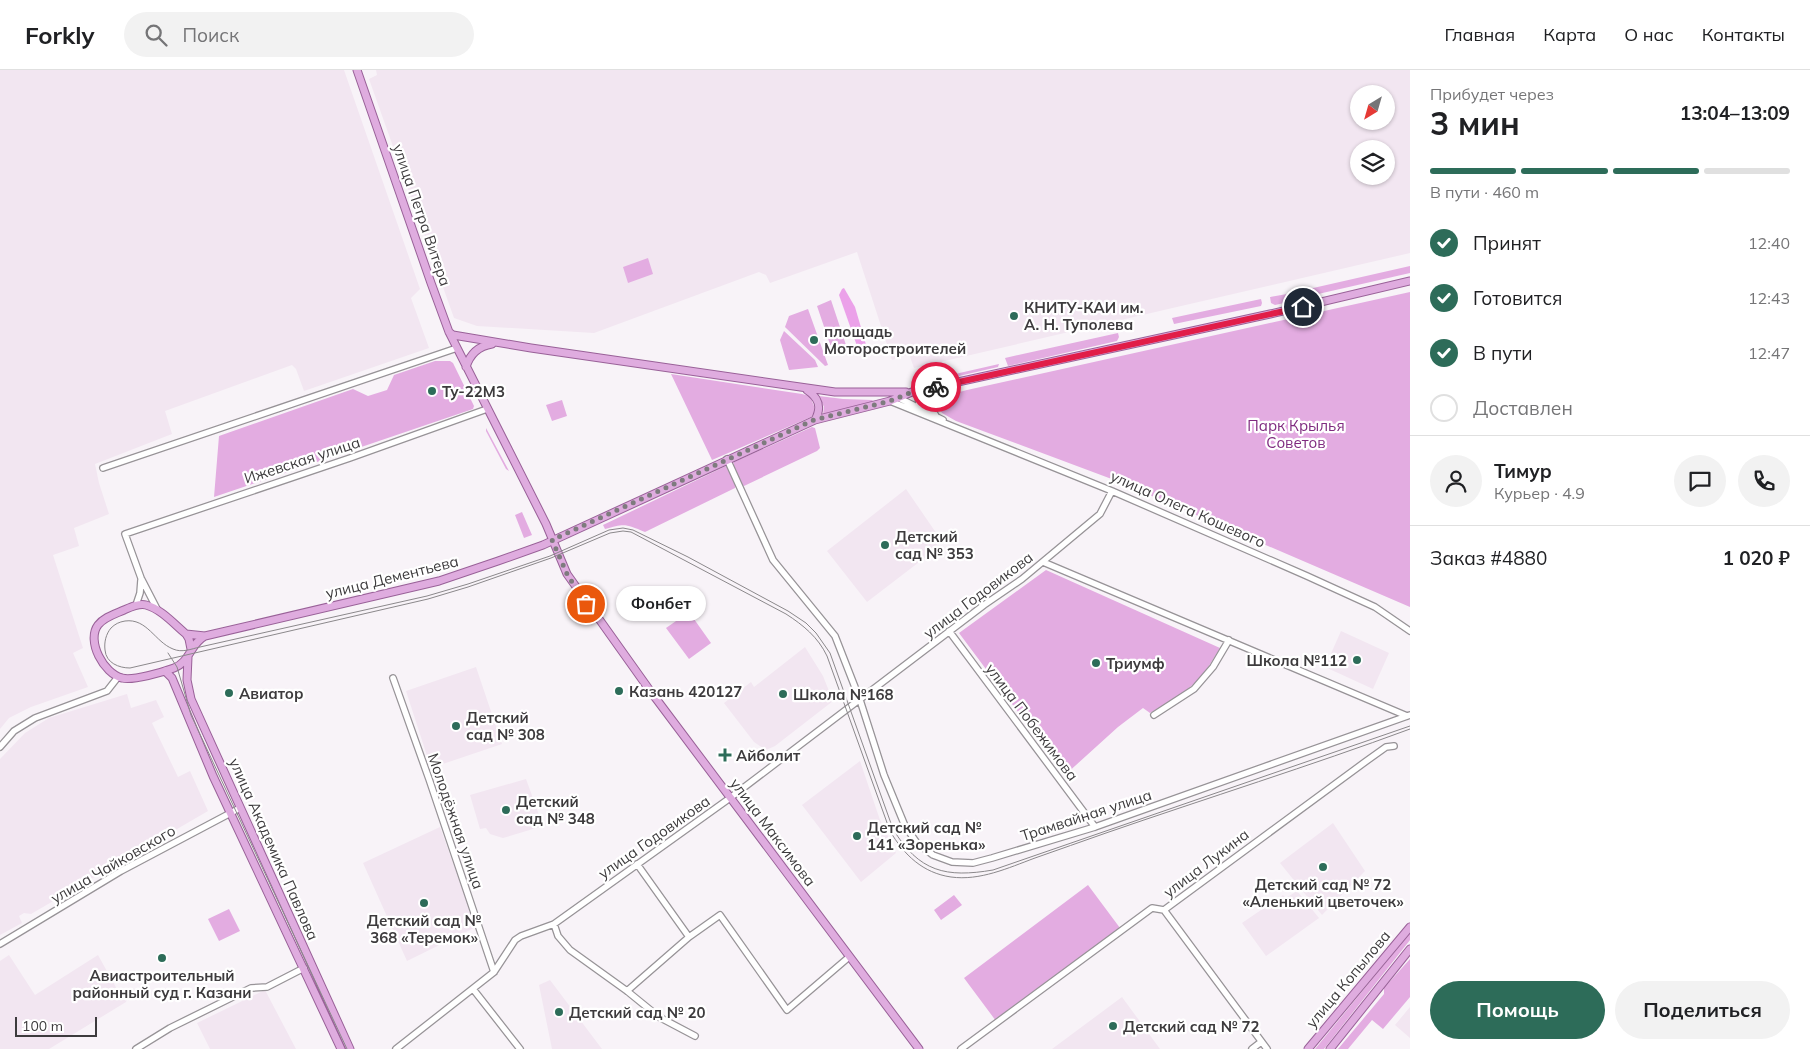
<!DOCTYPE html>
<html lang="ru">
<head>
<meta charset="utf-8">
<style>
	body { margin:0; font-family:Mulish,sans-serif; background:#f2f2f2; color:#202124; height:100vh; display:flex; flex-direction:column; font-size:19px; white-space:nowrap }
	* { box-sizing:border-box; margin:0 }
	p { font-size:16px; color:#757577 }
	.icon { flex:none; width:28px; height:28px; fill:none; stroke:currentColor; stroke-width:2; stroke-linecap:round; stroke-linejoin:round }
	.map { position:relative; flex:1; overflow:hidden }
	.sheet { display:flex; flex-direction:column; background:#fff; width:400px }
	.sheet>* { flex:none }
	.needle { width:32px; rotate:217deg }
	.controls { position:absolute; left:1350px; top:15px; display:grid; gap:10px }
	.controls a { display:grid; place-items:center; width:45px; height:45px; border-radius:50%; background:#fff; box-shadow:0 1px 4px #0004; font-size:25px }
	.scale { position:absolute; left:15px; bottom:12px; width:82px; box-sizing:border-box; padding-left:5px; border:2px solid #3d3b3d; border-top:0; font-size:14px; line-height:18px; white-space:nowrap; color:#3d3b3d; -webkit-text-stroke:4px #fff; paint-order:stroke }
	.pin { position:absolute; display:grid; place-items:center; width:42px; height:42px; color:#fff; margin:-21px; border:2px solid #fff; border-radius:50%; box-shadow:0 1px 5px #0007 }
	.courier { position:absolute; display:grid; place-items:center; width:50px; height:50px; margin:-25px; border:4px solid #e11d48; border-radius:50%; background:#fff; color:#222; box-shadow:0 1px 6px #0007 }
	.bubble { position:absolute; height:35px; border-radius:18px; background:#fff; box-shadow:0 1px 4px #0004; font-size:16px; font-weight:700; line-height:35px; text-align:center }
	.head em { font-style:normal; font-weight:700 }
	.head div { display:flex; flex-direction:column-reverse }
	.head { display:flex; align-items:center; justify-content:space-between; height:85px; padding:0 20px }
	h1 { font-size:32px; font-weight:700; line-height:38px }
	.bar { display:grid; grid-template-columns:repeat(4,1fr); gap:8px 5px; align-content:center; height:60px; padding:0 20px }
	.bar i { height:6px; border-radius:4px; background:#e0e0e0 }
	.bar .on { background:#2d6c59 }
	.bar p { grid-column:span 4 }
	.line { display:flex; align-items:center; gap:12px; padding:0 20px; border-top:1px solid #e0e0e0 }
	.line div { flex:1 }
	.round { display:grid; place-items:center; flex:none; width:52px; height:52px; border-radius:26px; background:#f2f2f2 }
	ol { padding:0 20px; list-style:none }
	li { display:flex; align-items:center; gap:15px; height:55px }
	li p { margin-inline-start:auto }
	li .icon { padding:5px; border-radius:50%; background:#2d6c59; color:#fff; stroke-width:4 }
	li:last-child { color:#757577 }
	li i { width:28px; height:28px; border:2px solid #e0e0e0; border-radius:50% }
	.primary-button { display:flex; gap:10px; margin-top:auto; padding:10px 20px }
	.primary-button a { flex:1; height:58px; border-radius:30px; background:#2d6c59; color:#fff; font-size:20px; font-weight:700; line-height:58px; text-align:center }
	.primary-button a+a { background:#f2f2f2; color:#202124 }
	header { display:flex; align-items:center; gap:30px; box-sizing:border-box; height:70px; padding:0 25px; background:#fff; border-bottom:1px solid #e0e0e0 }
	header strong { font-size:24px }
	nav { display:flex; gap:28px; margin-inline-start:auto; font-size:18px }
	.search { width:350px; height:45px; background:#f2f2f2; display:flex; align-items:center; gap:12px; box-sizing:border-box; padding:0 18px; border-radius:28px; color:#757577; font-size:19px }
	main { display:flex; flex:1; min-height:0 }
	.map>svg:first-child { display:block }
	.built { fill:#f2e6f1; fill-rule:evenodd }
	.green { fill:#e3ace1 }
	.forest { fill:#eba1e9 }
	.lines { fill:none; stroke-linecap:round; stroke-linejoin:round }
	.minor-casing { stroke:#979397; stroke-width:8 }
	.major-casing { stroke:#996198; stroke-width:9 }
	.minor { stroke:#fff; stroke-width:5.5 }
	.major { stroke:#dfacdf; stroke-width:7 }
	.tram { stroke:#8b888b; stroke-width:1 }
	.done { stroke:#7e7b7e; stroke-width:5; stroke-dasharray:0 9 }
	.route { stroke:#e11d48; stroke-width:6 }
	.poi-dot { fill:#2d6c59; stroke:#fff; stroke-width:2 }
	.labels { text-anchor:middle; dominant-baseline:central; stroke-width:4.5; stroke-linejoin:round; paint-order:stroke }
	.street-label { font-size:15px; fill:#3d3b3d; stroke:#fff }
	.poi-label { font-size:15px; font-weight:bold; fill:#3d3b3d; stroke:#fff; text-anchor:start }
	.park-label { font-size:15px; fill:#7f2a7f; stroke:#fff }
</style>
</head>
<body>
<header>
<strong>Forkly</strong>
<div class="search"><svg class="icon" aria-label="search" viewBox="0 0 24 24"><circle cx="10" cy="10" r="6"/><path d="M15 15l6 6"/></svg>Поиск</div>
<nav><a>Главная</a><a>Карта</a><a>О нас</a><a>Контакты</a></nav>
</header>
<main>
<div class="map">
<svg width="1410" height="979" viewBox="0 0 1410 979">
	<rect width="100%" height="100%" fill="#f8f3f8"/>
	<path class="built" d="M0 0H344L420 219 411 228 429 278 304 321 296 299 292 295 165 341 172 364 95 394 99 413 109 444 74 458 79 476 53 485 83 578 73 583 88 617 31 637 9 648 0 659Z
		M376 0H1410V183L914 298 909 284 892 290 857 182 770 213 766 205 759 202 594 263 477 256 454 248 369 9 377 5ZM1359 24H1386V51H1359ZM1359 79H1386V106H1359Z
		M906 419 941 470 927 486 867 532 827 481Z
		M1341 561 1389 583 1373 619 1325 597Z
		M805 577 823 606 833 631 775 676 766 680 754 672 724 633 751 612 754 617Z
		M476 597 502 674 431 698 406 621Z
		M127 624 131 638 156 630 164 647 152 653 178 707 190 701 208 741 31 844 24 843 19 846 22 853 0 865V689L25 663 49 648Z
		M860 691 880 750 896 783 861 812 802 735Z
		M526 709 543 756 503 768 490 764 486 758 480 759 470 725Z
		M1333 753 1365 801 1322 845 1280 793Z
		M440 757 476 857 407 891 363 793Z
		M1297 821 1319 848 1266 886 1242 853 1283 825 1286 828Z
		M9 885 35 925 98 885 118 921 128 922 129 926 126 932 49 979H0V891Z
		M550 910 602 979H552L539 915Z
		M265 920 296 979H210L197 953Z
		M1122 927 1160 979H1052Z
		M1410 937V968L1395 955Z"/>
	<path class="green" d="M648 188 653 204 628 213 623 197Z
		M1410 196V203L1305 227 1301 225 1300 221Z
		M1410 222V537L1117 411 956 351 942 343 937 334 938 330 944 326 967 320Z
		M1287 224 1289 232 1275 235 1271 233 1270 227Z
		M1261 229 1262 233 1261 236 1174 254 1172 248Z
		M831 230 848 281 833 283 817 236Z
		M808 239 828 295 825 296 785 257 789 246Z
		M784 261 815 290 818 297 789 300 780 270Z
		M1118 263 1119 267 1117 271 1008 296 1005 288Z
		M435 291H450L453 293 474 336 473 339 214 427 219 366 353 319 368 326 387 320 394 305Z
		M999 294 998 297 920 315V312Z
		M671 304 802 324 810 326 814 336V343L811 347 712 390Z
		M819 326 843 329 873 330 871 332 823 344 824 337Z
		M562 330 567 346 552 351 546 335Z
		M812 357 815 358 820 378 817 381 744 416 742 415 733 396 734 392Z
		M486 358 509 401 506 399 486 361Z
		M728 395 736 415 735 418 645 462C626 454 625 453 605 459L603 455Z
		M522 442 532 465 524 468 515 445Z
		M1046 500 1220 578 1202 607 1178 627 1150 643 1143 638 1118 657 1065 705 959 563Z
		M689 542 711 573 689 589 666 558Z
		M1088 815 1120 858 996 951 964 908Z
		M954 825 962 835 941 850 934 840Z
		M229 839 240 861 219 871 208 849Z
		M1410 863V870L1324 979H1315Z
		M1410 889V927L1383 959 1372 950 1348 979H1338L1384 924V918Z"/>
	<path class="forest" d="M844 218 855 237 869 285 857 276 839 225 842 219Z"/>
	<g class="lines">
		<g class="minor-casing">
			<path id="minor" d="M917 321 920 339
				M899 328 943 350
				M890 331 1112 421 1307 506 1375 537 1410 561
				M936 346C927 334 933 325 942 316
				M727 389 773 490 835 566 860 630 884 705 905 756 917 773 933 785 952 792 973 793 992 788 1095 757 1410 645
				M103 398 457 278
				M1043 492 1407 646
				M136 535 140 523 141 510
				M157 539 141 508 125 464 350 388 487 339
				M949 561 1095 757
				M393 608 429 709 494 902
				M1154 645 1194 619 1213 597 1229 570
				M0 677 14 661 35 648 107 621 118 607
				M637 794 689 867
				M1164 840 1267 979
				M554 854 558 866 570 880 627 921 659 947 695 966
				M0 874 121 801 240 738
				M473 919 520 979
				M627 921 689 867 720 845 787 940 849 887
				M136 979 170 958 251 918 267 917 304 898
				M396 979 494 902 515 870 521 866 554 854 730 728 984 535 1022 509 1100 444 1112 421
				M961 979 1152 838 1164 840 1365 692 1386 677 1394 676
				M1252 979 1261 972"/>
		</g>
		<g class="major-casing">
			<path id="major" d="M357 0 431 213 449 262 546 454 567 504 651 622 919 979
				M449 262 453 265 531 278 835 322H906
				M466 297C470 284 479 276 492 274
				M807 320C819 328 822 337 815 350
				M186 564 205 566 439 511 498 491 543 475 815 350 890 331 912 322 1270 244 1410 211
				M191 579 189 569 186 564C174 554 161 539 146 535 139 533 131 537 124 540 115 544 104 547 98 555 86 571 104 604 122 608 133 611 163 602 174 598 190 592 190 574 205 566
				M188 587 187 610 191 629 350 979
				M165 601 172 608 213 706 341 979
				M1308 979 1410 857
				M1330 979 1410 879"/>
		</g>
		<use href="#minor" class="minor"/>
		<use href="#major" class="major"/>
		<path class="tram" d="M168 583 177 597 191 645 347 979
			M1410 656 993 800C946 808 919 802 893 759L830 583 816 563 806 553 788 541 688 487 633 460 623 458 609 460 550 486 468 514 427 526 200 577C191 579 182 583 173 579 155 572 147 548 125 551 119 552 115 554 111 558 106 564 104 572 105 580 106 593 119 598 130 598L428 529 468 517 551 488 610 463 623 461 631 462 786 544C803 555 818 567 827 586L890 761C904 785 923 803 951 807 980 811 1008 798 1035 788 1059 780 1082 771 1106 763 1207 728 1310 696 1410 659"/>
	</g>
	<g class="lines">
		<path class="done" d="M586 534 567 504 552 470 814 350 890 331 912 322 936 317"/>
		<path class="route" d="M936 317 1303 237"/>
	</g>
	<g class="poi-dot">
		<circle cx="1014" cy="246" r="5"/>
		<circle cx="814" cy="270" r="5"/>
		<circle cx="432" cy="321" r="5"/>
		<circle cx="885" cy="475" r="5"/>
		<circle cx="1357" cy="590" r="5"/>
		<circle cx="1096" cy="593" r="5"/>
		<circle cx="619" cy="621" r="5"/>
		<circle cx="229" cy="623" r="5"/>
		<circle cx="783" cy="624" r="5"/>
		<circle cx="456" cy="656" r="5"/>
		<path d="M722.5 677.5h5v5h5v5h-5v5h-5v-5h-5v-5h5z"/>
		<circle cx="506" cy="740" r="5"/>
		<circle cx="857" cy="766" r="5"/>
		<circle cx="1323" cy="797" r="5"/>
		<circle cx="424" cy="833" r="5"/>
		<circle cx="162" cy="888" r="5"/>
		<circle cx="559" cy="942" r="5"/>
		<circle cx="1113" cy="956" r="5"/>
	</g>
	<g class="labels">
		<g class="street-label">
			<text transform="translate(422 145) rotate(71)">улица Петра Витера</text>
			<text transform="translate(302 390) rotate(-18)">Ижевская улица</text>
			<text transform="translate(1188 439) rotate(24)">улица Олега Кошевого</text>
			<text transform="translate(392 507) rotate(-14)">улица Дементьева</text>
			<text transform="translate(978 525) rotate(-37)">улица Годовикова</text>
			<text transform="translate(1032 652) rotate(53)">улица Побежимова</text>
			<text transform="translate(1086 745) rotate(-18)">Трамвайная улица</text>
			<text transform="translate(456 751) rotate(71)">Молодёжная улица</text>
			<text transform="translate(773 762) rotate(53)">улица Максимова</text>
			<text transform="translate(654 767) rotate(-35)">улица Годовикова</text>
			<text transform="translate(274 779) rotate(66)">улица Академика Павлова</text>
			<text transform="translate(1206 793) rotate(-37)">улица Лукина</text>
			<text transform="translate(113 794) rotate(-30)">улица Чайковского</text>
			<text transform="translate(1348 909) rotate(-50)">улица Копылова</text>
		</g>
		<g class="poi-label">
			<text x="1024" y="237">КНИТУ-КАИ им.<tspan x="1024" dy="17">А. Н. Туполева</tspan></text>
			<text x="824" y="261">площадь<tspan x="824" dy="17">Моторостроителей</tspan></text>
			<text x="442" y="321">Ту-22М3</text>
			<text x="895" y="466">Детский<tspan x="895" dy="17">сад № 353</tspan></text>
			<text x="1347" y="590" text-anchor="end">Школа №112</text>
			<text x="1106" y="593">Триумф</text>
			<text x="629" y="621">Казань 420127</text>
			<text x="239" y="623">Авиатор</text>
			<text x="793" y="624">Школа №168</text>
			<text x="466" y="647">Детский<tspan x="466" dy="17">сад № 308</tspan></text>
			<text x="736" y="685">Айболит</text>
			<text x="516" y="731">Детский<tspan x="516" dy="17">сад № 348</tspan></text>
			<text x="867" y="757">Детский сад №<tspan x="867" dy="17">141 «Зоренька»</tspan></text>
			<text x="1323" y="814" text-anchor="middle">Детский сад № 72<tspan x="1323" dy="17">«Аленький цветочек»</tspan></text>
			<text x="424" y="850" text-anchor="middle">Детский сад №<tspan x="424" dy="17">368 «Теремок»</tspan></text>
			<text x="162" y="905" text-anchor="middle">Авиастроительный<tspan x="162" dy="17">районный суд г. Казани</tspan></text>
			<text x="569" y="942">Детский сад № 20</text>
			<text x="1123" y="956">Детский сад № 72</text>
		</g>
		<g class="park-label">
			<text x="1296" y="355">Парк Крылья<tspan x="1296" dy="17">Советов</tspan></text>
		</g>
	</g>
</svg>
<div class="controls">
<a><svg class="needle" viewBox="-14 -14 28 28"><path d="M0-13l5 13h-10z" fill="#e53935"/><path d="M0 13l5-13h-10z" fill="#757577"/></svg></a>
<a><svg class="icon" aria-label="layers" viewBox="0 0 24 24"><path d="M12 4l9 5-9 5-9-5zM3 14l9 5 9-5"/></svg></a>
</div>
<div class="scale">100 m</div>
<div class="pin" style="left:586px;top:534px;background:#ea580c"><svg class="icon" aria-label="bag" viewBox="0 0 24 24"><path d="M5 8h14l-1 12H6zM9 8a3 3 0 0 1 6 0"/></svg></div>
<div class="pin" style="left:1303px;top:237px;background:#1f2937"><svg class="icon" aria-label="home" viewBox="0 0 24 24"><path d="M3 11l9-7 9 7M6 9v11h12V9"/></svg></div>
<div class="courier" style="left:936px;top:317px"><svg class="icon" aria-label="bike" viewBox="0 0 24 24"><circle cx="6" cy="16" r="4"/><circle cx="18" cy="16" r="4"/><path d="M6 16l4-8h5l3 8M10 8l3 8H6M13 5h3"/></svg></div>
<div class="bubble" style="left:616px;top:516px;width:90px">Фонбет</div>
</div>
<section class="sheet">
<div class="head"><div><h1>3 мин</h1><p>Прибудет через</p></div><em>13:04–13:09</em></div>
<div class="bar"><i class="on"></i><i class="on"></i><i class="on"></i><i></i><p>В пути · 460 m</p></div>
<ol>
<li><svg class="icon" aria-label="check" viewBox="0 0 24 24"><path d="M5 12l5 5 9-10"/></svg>Принят<p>12:40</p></li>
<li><svg class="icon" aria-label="check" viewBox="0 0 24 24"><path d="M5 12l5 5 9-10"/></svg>Готовится<p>12:43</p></li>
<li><svg class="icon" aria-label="check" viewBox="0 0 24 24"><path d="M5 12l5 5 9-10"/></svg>В пути<p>12:47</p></li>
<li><i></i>Доставлен</li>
</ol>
<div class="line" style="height:90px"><a class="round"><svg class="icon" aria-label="person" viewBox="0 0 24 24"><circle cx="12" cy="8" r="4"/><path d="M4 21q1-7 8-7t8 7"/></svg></a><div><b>Тимур</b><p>Курьер · 4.9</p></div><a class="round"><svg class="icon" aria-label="chat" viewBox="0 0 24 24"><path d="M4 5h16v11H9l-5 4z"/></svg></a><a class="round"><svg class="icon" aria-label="phone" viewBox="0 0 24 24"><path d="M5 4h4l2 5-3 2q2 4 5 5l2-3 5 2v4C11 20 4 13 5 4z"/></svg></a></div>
<div class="line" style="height:65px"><div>Заказ #4880</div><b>1 020 ₽</b></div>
<div class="primary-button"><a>Помощь</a><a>Поделиться</a></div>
</section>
</main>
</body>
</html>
